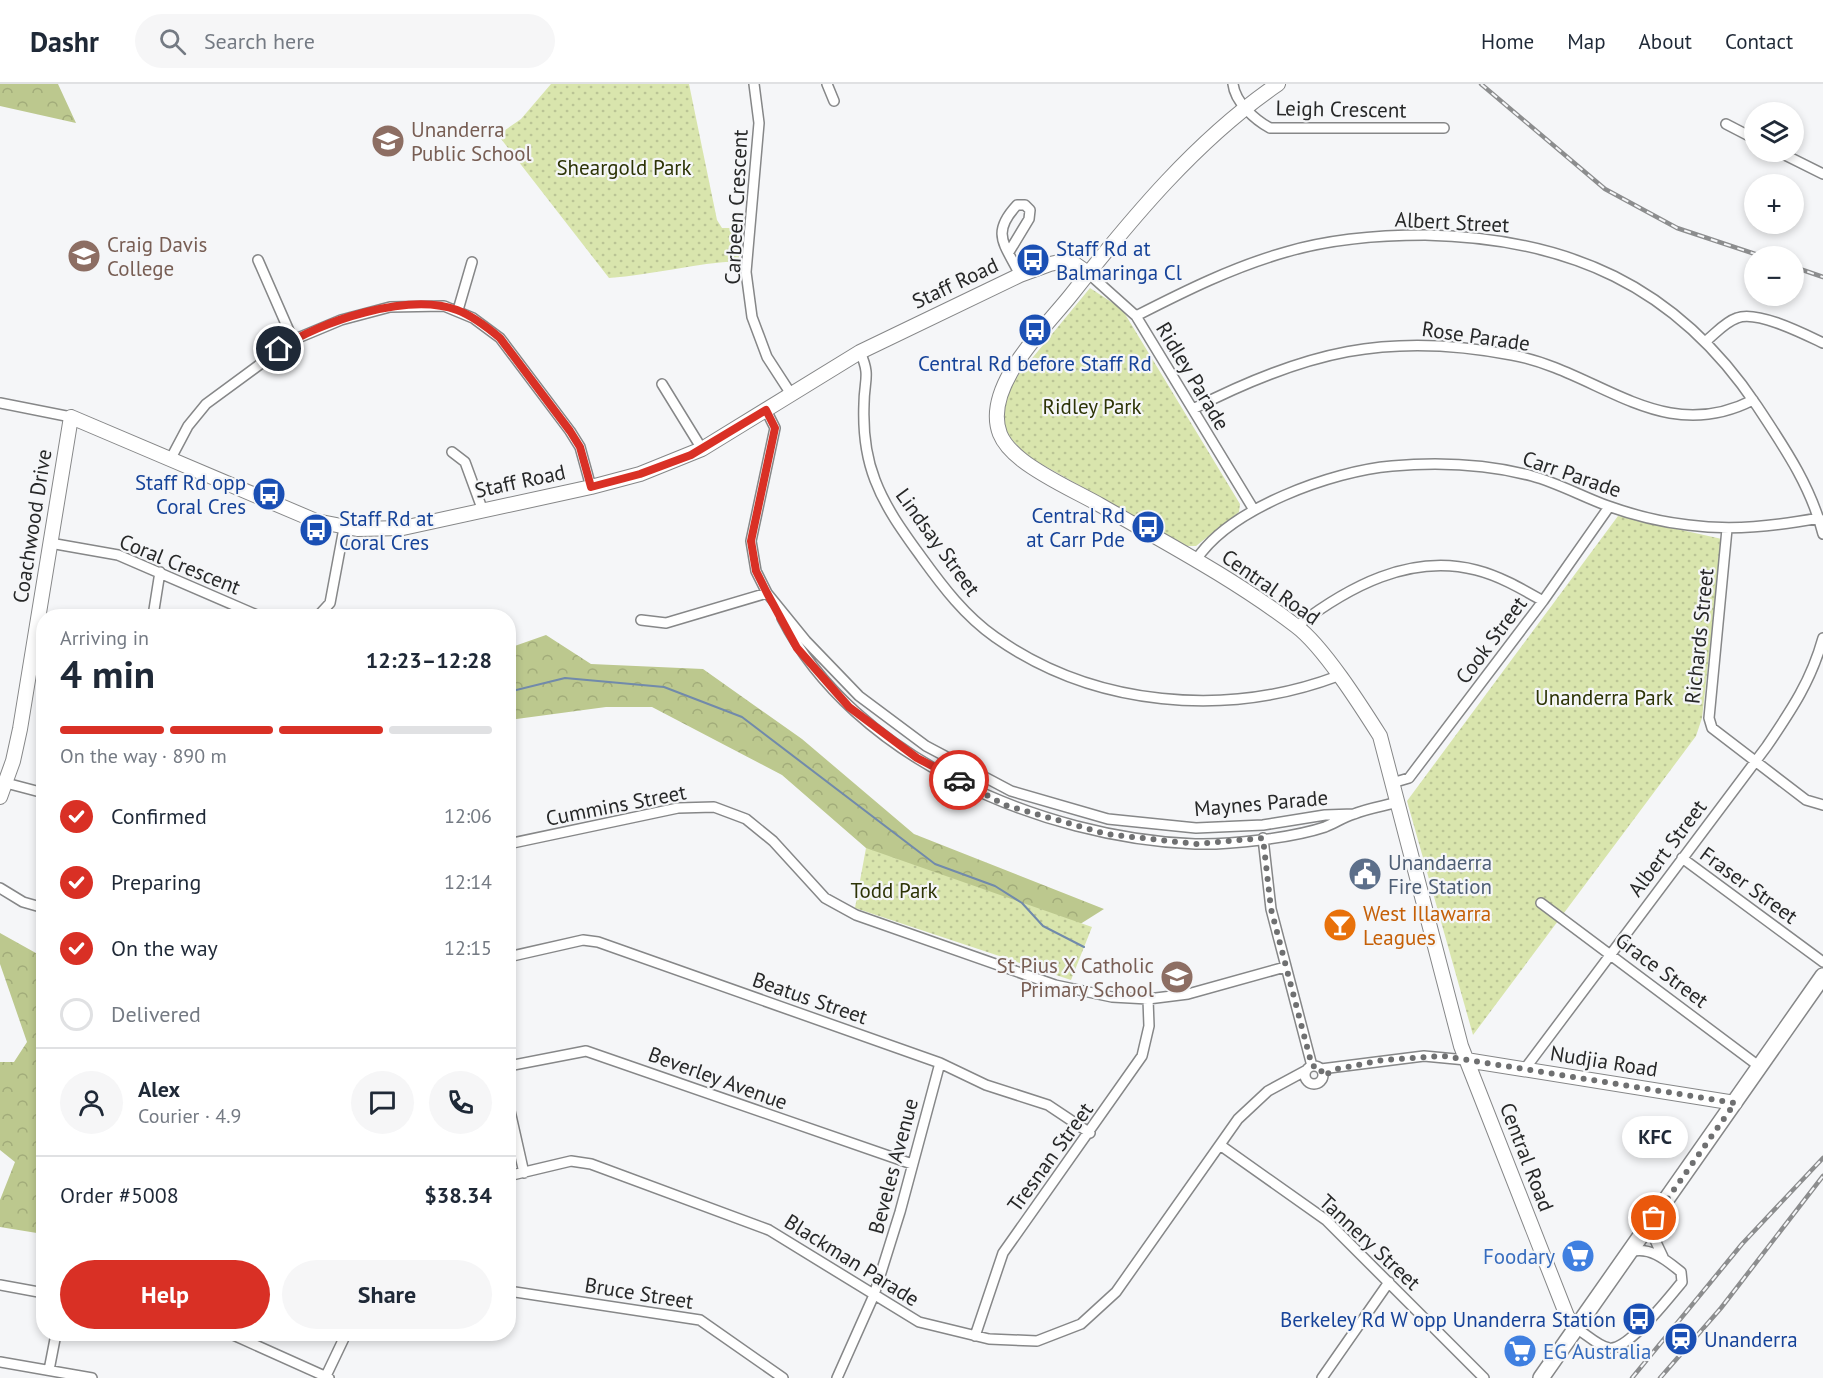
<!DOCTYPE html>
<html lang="en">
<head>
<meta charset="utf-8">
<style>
	body { margin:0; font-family:"PT Sans",sans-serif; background:#f6f6f7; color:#1f2937; height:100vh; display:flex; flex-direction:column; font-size:22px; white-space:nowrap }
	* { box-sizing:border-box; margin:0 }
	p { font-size:20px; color:#747a83 }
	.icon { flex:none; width:33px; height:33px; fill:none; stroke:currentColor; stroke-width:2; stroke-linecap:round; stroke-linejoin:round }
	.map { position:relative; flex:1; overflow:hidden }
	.panel { position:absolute; left:36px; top:525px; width:480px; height:732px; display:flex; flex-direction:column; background:#fff; border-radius:24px; box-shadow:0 3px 9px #0003 }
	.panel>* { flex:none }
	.fabs { position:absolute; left:1744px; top:18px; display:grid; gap:12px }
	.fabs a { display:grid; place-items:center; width:60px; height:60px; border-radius:50%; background:#fff; box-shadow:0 3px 9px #0003; font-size:30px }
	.pin { position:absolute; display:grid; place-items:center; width:51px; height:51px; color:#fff; margin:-26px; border:3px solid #fff; border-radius:50%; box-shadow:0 2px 6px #0007 }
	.courier { position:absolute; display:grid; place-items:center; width:60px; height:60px; margin:-30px; border:4px solid #d93025; border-radius:50%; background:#fff; color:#222; box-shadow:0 2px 8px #0007 }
	.bubble { position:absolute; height:42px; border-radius:21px; background:#fff; box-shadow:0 3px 9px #0003; font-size:20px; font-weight:600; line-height:42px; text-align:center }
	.headline em { font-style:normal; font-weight:600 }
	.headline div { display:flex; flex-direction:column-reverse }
	.headline { display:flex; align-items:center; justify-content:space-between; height:102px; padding:0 24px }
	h1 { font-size:39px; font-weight:600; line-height:45px }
	.bar { display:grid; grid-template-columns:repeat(4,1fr); gap:9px 6px; align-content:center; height:72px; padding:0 24px }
	.bar i { height:8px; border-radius:4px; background:#e0e1e3 }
	.bar .active { background:#d93025 }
	.bar p { grid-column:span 4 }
	.line { display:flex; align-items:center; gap:15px; padding:0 24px; border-top:2px solid #e0e1e3 }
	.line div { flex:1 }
	.round { display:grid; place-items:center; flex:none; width:63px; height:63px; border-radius:32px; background:#f6f6f7 }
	ol { padding:0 24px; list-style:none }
	li { display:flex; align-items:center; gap:18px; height:66px }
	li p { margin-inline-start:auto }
	li .icon { padding:6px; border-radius:50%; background:#d93025; color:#fff; stroke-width:4 }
	li:last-child { color:#747a83 }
	li i { width:33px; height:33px; border:3px solid #e0e1e3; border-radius:50% }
	.action { display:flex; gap:12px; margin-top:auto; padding:12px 24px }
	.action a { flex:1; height:69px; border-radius:36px; background:#d93025; color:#fff; font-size:24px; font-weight:600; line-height:69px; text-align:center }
	.action a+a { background:#f6f6f7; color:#1f2937 }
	header { display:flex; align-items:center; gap:36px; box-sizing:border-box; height:84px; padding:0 30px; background:#fff; border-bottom:2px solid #e0e1e3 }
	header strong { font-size:28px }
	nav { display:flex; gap:33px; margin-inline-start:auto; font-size:21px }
	.search { width:420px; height:54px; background:#f6f6f7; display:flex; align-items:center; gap:15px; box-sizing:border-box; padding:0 21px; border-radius:33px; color:#747a83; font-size:22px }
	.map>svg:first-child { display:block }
	.forest { fill:url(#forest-crowns) }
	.park { fill:url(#park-dots) }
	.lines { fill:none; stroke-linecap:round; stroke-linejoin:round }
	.stream { stroke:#718aab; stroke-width:2 }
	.street-casing { stroke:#868788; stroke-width:12 }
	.secondary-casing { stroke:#868788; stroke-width:16 }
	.primary-casing { stroke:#868788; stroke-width:18 }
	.street { stroke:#fff; stroke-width:9 }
	.secondary { stroke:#fff; stroke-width:14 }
	.primary { stroke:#fff; stroke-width:15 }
	.rail-casing { stroke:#8c8d8e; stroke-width:4.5 }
	.rail { stroke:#f5f6f8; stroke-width:2; stroke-dasharray:7; stroke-linecap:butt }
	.done { stroke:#6f7071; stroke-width:6; stroke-dasharray:0 10.8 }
	.route { stroke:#d93025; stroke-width:8 }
	.labels { text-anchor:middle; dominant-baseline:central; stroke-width:4.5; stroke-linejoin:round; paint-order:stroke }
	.street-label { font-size:21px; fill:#272828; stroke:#f5f6f8 }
	.education-label { font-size:21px; fill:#785e54; stroke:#f5f6f8; text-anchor:start }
	.park-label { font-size:21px; fill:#2d3406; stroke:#f5f6f8 }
	.transit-label { font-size:21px; fill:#164399; stroke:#f5f6f8; text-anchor:start }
	.service-label { font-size:21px; fill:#4e5e75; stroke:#f5f6f8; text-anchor:start }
	.food-label { font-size:21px; fill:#c56008; stroke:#f5f6f8; text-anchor:start }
	.shop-label { font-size:21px; fill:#366cbe; stroke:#f5f6f8; text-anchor:end }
</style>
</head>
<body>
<header>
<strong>Dashr</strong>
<div class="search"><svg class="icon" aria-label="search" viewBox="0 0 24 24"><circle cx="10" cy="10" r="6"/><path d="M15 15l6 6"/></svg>Search here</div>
<nav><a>Home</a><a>Map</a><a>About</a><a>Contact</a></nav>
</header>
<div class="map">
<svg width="1823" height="1294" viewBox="0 0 1823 1294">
	<defs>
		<pattern id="forest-crowns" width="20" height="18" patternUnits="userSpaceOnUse" patternTransform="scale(1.5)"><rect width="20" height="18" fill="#bcc88e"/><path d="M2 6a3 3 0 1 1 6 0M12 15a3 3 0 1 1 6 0" fill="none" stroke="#a2ac7a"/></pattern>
		<pattern id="park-dots" width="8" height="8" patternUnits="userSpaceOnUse" patternTransform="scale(1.5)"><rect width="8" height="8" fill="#d9e5ad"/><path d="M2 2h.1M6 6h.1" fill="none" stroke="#bac495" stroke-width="1.8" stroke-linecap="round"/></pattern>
	</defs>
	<rect width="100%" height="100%" fill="#f5f6f8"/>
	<path class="forest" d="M0 0H58L76 39 0 22Z
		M546 551 591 580 703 585 802 655 914 750 1104 825 1047 861 896 826 866 764 782 691 652 623H606L509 636V564Z
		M0 849 43 873V1150L0 1143V1116L15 1078 0 1066V978H14L27 958 0 880Z"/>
	<path class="park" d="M551 0H689L717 136 722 144H739V177C695 179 653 191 609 194L498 51 521 35Z
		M1090 204 1122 225 1240 420 1239 428 1196 462H1187L1027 372 1006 349 1002 317 1015 295Z
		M1618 432 1722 455 1702 634 1696 652 1473 951 1407 717Z
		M866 764 1092 843 1071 896 855 824Z"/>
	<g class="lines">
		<path class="stream" d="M508 608 565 594 664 603 742 633 935 780 995 802 1022 819 1043 842 1084 863"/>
		<g class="street-casing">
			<path id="street" d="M754 0 759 39 746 188 752 233 767 273 791 310
				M827 0 834 17
				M1233 0C1235 18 1255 36 1270 44H1444
				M1726 40 1755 55
				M1779 68 1823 90
				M1009 168 1029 135 1030 126 1025 121H1017C990 150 1005 160 1020 191
				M258 176 293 256
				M1088 189 1136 232 1254 426
				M458 226 472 178
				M1136 232C1185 207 1233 183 1286 168 1330 155 1379 151 1425 151 1568 154 1676 201 1757 322 1784 363 1811 402 1823 450
				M1706 257C1716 249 1725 238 1737 234 1757 226 1804 250 1823 259
				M860 268C871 292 864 296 864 320 863 345 866 373 875 396 886 425 904 449 922 474 943 503 965 532 995 553 1094 623 1226 634 1338 592
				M662 300 702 365
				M0 319 71 333
				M1193 325C1304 268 1388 247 1512 271 1599 287 1661 363 1753 316
				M766 326 775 344 751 457 756 487 767 509 806 557 859 612 926 662 1011 707 1108 735 1196 744 1263 741 1325 731 1354 730
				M452 368 465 378 483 427
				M170 376 188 342 206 320 293 256 341 236 390 223 444 222 473 234 500 254 570 347 580 363 591 403
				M1727 445 1709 634 1712 644 1806 716 1823 721
				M50 459 118 471 259 532
				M1196 476C1230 424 1332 387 1392 382 1438 378 1487 380 1532 392 1558 399 1583 413 1608 422 1633 431 1662 438 1688 441 1733 447 1775 442 1819 434
				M153 532 160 488
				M318 532 330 519 344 444
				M782 534C854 675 1043 754 1195 760 1230 761 1292 754 1325 743 1335 739 1344 733 1354 730 1368 724 1384 722 1398 718
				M641 536 666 539 767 509
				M1297 542C1348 503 1410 469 1476 486 1500 492 1522 505 1543 517
				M6 699 44 709
				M1392 699 1409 694 1543 517 1609 423
				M1263 754 1271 825 1312 982
				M508 760 678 724 714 723 746 735 773 757 825 814 856 831 1055 901 1112 913 1148 915 1188 910 1285 883
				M1682 774 1823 878
				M0 804 23 818 44 824
				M1541 819 1760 983
				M508 873 583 856 598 858 940 979 986 1001 1048 1021 1090 1049
				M1305 991a9 9 0 1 1 18 0a9 9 0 1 1-18 0Z
				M508 982 586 967 912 1080
				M1321 985 1424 972 1466 976
				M1524 986 1767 662C1792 625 1811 597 1823 554
				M508 1018 524 1089
				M1220 1061 1326 1136 1484 1294
				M508 1092 571 1077 591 1080 769 1146 919 1238 989 1255 1037 1257 1081 1240 1116 1208 1238 1035 1268 1007 1305 987
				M1654 1135 1655 1156 1663 1173
				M0 1201 44 1209
				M508 1207 700 1236 783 1294
				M1576 1244C1586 1250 1598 1262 1609 1264 1628 1267 1670 1212 1682 1198L1681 1188C1666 1176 1650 1162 1630 1168
				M231 1250 329 1294
				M975 1252 1003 1169 1142 972 1149 942 1148 915
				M0 1278 92 1294
				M49 1286 56 1250
				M325 1294 346 1250
				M837 1294 874 1211 900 1128 940 979
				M1322 1294 1389 1198"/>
		</g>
		<g class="secondary-casing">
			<path id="secondary" d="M1278 0C1197 55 1131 135 1071 211 1044 245 982 303 1000 350 1004 360 1013 369 1022 376 1045 394 1075 407 1100 421 1166 459 1236 496 1296 542 1323 562 1361 622 1380 652L1461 962 1567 1232 1576 1244
				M0 713 13 677 20 645 71 333 316 437 357 445 403 444 591 403 640 390 702 365 860 268 1020 191 1050 180 1064 177 1075 180 1088 189
				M1466 976 1735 1019"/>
		</g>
		<g class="primary-casing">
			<path id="primary" d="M1541 1294 1823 892"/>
		</g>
		<use href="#street" class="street"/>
		<use href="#secondary" class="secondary"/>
		<use href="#primary" class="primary"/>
		<g class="rail-casing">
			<path id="rail" d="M1481 0 1605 105 1677 144 1761 172
				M1794 183 1823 193
				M1632 1294 1742 1160 1823 1074
				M1660 1294 1721 1224 1823 1092"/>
		</g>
		<use href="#rail" class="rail"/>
	</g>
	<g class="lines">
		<path class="done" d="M959 696 1005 721 1106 750 1196 760 1263 754 1271 825 1312 982 1320 983 1323 992 1337 985 1383 976 1443 972 1735 1019 1654 1134"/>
		<path class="route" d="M279 265C320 237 409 208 457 226 473 232 487 243 500 254L570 347 580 363 591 403 640 390 691 371 766 326 775 344 751 457 756 487 767 509 797 564 849 623 917 674 959 696"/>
	</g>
	<defs>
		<g id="school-disc" transform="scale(1.725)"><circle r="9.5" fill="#8d6e63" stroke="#f5f6f8"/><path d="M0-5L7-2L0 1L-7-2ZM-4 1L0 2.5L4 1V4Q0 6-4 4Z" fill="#fff"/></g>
		<g id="bus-disc" transform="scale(1.725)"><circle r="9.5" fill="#1a4fb4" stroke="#f5f6f8"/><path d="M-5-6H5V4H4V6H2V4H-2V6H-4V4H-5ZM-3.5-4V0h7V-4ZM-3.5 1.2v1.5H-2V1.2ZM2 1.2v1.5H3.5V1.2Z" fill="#fff"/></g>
		<g id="civic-disc" transform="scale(1.725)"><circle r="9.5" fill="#5c6f8a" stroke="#f5f6f8"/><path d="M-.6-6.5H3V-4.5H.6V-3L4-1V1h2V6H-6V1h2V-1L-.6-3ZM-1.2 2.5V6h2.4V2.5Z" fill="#fff"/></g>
		<g id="bar-disc" transform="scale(1.725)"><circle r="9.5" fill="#e8710a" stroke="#f5f6f8"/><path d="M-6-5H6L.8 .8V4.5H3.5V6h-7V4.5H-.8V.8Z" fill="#fff"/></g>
		<g id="supermarket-disc" transform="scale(1.725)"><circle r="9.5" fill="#3f7fe0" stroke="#f5f6f8"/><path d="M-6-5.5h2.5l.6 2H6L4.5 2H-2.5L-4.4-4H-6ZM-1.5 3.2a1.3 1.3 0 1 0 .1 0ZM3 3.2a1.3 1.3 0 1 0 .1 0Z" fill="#fff"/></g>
		<g id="station-disc" transform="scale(1.725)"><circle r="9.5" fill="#1a4fb4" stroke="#f5f6f8"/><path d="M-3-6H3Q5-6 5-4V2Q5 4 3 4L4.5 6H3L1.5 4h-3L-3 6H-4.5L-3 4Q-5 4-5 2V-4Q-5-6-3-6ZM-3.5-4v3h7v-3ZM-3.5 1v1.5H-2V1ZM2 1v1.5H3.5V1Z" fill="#fff"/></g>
	</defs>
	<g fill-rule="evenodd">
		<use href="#school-disc" x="388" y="57"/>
		<use href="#school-disc" x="84" y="172"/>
		<use href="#bus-disc" x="1033" y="176"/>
		<use href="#bus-disc" x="1035" y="246"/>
		<use href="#bus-disc" x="269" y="410"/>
		<use href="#bus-disc" x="1148" y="443"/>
		<use href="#bus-disc" x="316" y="446"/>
		<use href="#civic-disc" x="1365" y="790"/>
		<use href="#bar-disc" x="1340" y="841"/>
		<use href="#school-disc" x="1177" y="893"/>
		<use href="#supermarket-disc" x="1578" y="1172"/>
		<use href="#bus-disc" x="1639" y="1235"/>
		<use href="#station-disc" x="1681" y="1255"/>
		<use href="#supermarket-disc" x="1520" y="1267"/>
	</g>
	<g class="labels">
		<g class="street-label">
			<text transform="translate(1341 25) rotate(1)">Leigh Crescent</text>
			<text transform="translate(736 123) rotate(-87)">Carbeen Crescent</text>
			<text transform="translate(1452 138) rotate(3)">Albert Street</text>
			<text transform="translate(955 199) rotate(-25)">Staff Road</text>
			<text transform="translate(1476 252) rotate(8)">Rose Parade</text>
			<text transform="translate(1193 292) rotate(59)">Ridley Parade</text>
			<text transform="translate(1572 390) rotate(19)">Carr Parade</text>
			<text transform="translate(520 397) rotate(-12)">Staff Road</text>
			<text transform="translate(32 442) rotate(-81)">Coachwood Drive</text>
			<text transform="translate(938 458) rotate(54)">Lindsay Street</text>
			<text transform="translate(180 480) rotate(22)">Coral Crescent</text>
			<text transform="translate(1271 503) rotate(35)">Central Road</text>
			<text transform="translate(1699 552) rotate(-84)">Richards Street</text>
			<text transform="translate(1491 556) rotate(-53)">Cook Street</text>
			<text transform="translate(1261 719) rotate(-5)">Maynes Parade</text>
			<text transform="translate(616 721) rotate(-11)">Cummins Street</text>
			<text transform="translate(1667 764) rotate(-53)">Albert Street</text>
			<text transform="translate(1749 801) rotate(36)">Fraser Street</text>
			<text transform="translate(1662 886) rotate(37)">Grace Street</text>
			<text transform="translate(810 914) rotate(19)">Beatus Street</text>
			<text transform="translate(1604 977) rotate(9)">Nudjia Road</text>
			<text transform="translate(718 994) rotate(20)">Beverley Avenue</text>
			<text transform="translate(1050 1073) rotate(-54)">Tresnan Street</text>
			<text transform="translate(1527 1073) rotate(69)">Central Road</text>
			<text transform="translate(893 1082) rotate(-75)">Beveles Avenue</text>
			<text transform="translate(1370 1158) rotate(43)">Tannery Street</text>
			<text transform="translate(852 1176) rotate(32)">Blackman Parade</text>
			<text transform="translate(639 1209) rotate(9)">Bruce Street</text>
		</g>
		<g class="education-label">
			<text x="411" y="45">Unanderra<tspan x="411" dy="24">Public School</tspan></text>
			<text x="107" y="160">Craig Davis<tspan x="107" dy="24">College</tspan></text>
			<text x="1154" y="881" text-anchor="end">St Pius X Catholic<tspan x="1154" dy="24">Primary School</tspan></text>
		</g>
		<g class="park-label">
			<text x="624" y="83">Sheargold Park</text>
			<text x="1092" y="322">Ridley Park</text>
			<text x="1604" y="613">Unanderra Park</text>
			<text x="894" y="806">Todd Park</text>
		</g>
		<g class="transit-label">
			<text x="1056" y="164">Staff Rd at<tspan x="1056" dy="24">Balmaringa Cl</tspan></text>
			<text x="1035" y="279" text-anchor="middle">Central Rd before Staff Rd</text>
			<text x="246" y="398" text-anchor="end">Staff Rd opp<tspan x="246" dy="24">Coral Cres</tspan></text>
			<text x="1125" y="431" text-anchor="end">Central Rd<tspan x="1125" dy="24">at Carr Pde</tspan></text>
			<text x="339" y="434">Staff Rd at<tspan x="339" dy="24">Coral Cres</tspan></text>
			<text x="1616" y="1235" text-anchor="end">Berkeley Rd W opp Unanderra Station</text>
			<text x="1704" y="1255">Unanderra</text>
		</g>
		<g class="service-label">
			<text x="1388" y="778">Unandaerra<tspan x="1388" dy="24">Fire Station</tspan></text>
		</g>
		<g class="food-label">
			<text x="1363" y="829">West Illawarra<tspan x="1363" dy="24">Leagues</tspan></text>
		</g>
		<g class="shop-label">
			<text x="1555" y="1172">Foodary</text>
			<text x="1543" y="1267" text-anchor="start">EG Australia</text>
		</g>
	</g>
</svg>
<div class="fabs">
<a><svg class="icon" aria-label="layers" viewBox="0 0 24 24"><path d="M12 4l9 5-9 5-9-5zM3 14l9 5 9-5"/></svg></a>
<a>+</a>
<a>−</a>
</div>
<div class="pin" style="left:1654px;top:1134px;background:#ea580c"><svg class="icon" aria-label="bag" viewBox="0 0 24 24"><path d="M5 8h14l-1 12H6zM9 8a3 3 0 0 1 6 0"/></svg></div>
<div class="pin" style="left:279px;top:265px;background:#1f2937"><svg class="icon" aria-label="home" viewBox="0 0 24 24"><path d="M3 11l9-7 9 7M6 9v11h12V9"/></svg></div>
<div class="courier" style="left:959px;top:696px"><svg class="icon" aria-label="car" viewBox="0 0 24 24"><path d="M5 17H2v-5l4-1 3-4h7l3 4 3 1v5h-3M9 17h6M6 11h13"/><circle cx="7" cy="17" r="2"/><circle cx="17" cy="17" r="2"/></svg></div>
<div class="bubble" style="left:1622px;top:1032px;width:66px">KFC</div>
<section class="panel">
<div class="headline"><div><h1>4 min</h1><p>Arriving in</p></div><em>12:23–12:28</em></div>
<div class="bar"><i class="active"></i><i class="active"></i><i class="active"></i><i></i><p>On the way · 890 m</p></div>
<ol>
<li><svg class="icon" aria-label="check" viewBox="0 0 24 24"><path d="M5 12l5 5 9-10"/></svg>Confirmed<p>12:06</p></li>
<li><svg class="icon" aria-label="check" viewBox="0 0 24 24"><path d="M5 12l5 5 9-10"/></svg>Preparing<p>12:14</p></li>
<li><svg class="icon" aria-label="check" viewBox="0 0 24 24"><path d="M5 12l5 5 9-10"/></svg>On the way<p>12:15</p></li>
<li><i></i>Delivered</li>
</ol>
<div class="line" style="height:108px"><a class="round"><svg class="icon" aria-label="person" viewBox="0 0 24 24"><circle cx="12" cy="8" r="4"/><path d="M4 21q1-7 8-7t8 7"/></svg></a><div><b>Alex</b><p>Courier · 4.9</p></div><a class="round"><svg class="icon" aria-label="chat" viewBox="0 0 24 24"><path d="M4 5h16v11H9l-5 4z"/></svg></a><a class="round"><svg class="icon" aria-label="phone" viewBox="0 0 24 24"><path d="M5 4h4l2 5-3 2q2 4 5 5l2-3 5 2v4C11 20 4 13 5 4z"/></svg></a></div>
<div class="line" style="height:78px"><div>Order #5008</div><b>$38.34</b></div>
<div class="action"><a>Help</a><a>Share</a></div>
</section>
</div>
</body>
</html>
